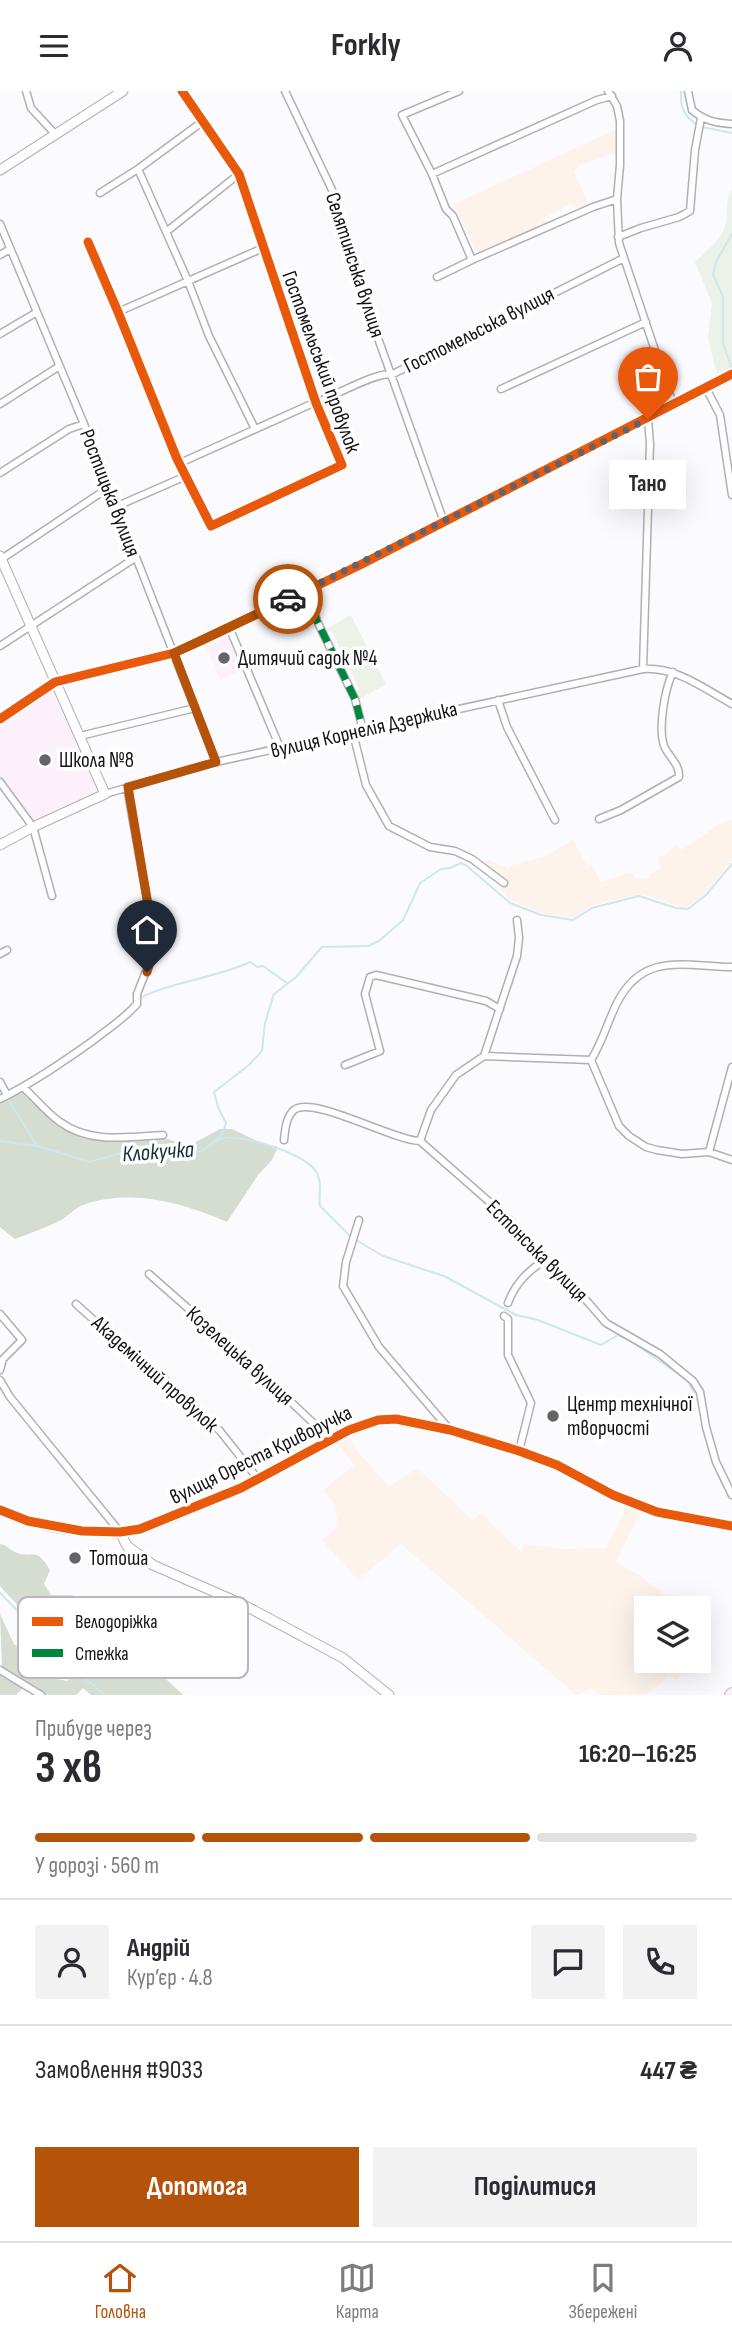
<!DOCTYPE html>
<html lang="uk">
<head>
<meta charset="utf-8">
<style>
	body { margin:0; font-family:"Sofia Sans Condensed",sans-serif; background:#f2f2f3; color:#2b2b33; height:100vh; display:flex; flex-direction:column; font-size:26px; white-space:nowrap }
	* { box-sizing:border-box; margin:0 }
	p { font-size:23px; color:#7c7c81 }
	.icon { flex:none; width:38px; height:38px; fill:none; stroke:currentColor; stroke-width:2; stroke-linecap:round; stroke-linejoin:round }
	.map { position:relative; height:1604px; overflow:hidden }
	.drawer { display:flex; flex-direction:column; background:#fff; flex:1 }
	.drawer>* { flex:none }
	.buttons { position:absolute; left:634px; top:1505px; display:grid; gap:14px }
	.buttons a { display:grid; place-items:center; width:77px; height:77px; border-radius:0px; background:#fff; box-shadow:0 7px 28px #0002; font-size:35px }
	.pin { position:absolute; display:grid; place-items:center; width:60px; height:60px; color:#fff; margin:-72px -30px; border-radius:50% 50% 50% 0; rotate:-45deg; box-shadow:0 0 7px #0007 }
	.pin .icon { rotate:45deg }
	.courier { position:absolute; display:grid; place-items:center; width:70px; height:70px; margin:-35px; border:5px solid #b45309; border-radius:50%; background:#fff; color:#222; box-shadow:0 2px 9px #0007 }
	.bubble { position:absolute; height:49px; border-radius:0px; background:#fff; box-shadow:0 7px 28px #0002; font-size:23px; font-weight:700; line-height:49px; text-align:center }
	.overview em { font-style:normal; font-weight:700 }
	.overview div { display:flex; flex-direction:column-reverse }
	.overview { display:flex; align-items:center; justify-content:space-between; height:119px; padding:0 35px }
	h1 { font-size:46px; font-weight:700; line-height:52px }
	.bar { display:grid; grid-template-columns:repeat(4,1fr); gap:10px 7px; align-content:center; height:84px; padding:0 35px }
	.bar i { height:9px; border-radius:5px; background:#e1e1e2 }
	.bar .active { background:#b45309 }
	.bar p { grid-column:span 4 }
	.line { display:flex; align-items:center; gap:18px; padding:0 35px; border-top:2px solid #e1e1e2 }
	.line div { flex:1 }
	.round { display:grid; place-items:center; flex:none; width:74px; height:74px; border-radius:0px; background:#f2f2f3 }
	.primary-button { display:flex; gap:14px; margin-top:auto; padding:14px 35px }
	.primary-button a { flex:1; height:80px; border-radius:0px; background:#b45309; color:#fff; font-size:28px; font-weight:700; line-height:80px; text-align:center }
	.primary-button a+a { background:#f2f2f3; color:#2b2b33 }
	header { display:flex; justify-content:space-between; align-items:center; height:91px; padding:0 35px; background:#fff; font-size:32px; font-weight:700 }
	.tab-bar { display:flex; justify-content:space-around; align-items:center; height:98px; border-top:2px solid #e1e1e2; background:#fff; font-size:19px; color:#7c7c81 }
	.tab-bar a { display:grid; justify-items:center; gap:4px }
	.tab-bar .active { color:#b45309 }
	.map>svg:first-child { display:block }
	.industrial { fill:#fdf3eb }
	.education { fill:#fcf1fb }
	.green { fill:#ecf2e7 }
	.forest { fill:#d4ddcf }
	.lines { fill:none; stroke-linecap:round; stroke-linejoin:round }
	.stream { stroke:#cce8ee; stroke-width:2 }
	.street-casing { stroke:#b1afb6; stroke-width:9 }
	.secondary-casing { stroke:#b1afb6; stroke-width:11 }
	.primary-casing { stroke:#c4babc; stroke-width:12 }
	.street { stroke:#fefeff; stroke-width:6 }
	.secondary { stroke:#fefeff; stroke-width:9 }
	.primary { stroke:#f8f2f3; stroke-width:10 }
	.quiet { stroke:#00873e; stroke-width:7; stroke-dasharray:14 7; stroke-linecap:butt }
	.cycleway-casing { stroke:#fff; stroke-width:13 }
	.cycleway { stroke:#e8590c; stroke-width:9 }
	.done { stroke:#65636a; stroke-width:7; stroke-dasharray:0 12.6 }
	.route { stroke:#b45309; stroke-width:9 }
	.poi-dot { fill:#65636a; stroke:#fff; stroke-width:2.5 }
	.labels { text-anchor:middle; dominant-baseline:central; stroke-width:7; stroke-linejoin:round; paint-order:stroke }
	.street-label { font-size:21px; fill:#14111b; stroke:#fff }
	.poi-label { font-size:21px; fill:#14111b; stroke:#fff; text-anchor:start }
	.water-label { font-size:23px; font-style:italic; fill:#0a3238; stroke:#fff }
	.key { fill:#fff; stroke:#b8b8bb; stroke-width:2 }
	.key-label { font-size:19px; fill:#14111b }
</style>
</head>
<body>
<header><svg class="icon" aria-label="menu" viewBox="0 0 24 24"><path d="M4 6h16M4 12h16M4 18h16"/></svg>Forkly<svg class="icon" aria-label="person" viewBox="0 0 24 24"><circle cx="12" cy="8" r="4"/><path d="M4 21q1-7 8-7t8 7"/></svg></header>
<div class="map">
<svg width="732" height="1604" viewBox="0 0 732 1604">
	<rect width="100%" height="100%" fill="#fbfafe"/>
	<path class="industrial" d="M619 37 616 62 579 74 574 80 589 114 581 118 570 114 544 126 546 132 477 163 454 113Z
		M732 728V770L700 808 683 817 643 803 590 815 574 827 540 822 509 808 500 797 506 789 484 773 487 768 509 778 510 775 548 764 573 749 588 776 593 775 600 791 632 781 634 786 638 788H651L649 784 661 777 658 766 667 763 675 754 682 759 718 734Z
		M343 1344 389 1396 417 1377 473 1429 481 1422 522 1462 524 1453 563 1458 606 1457 629 1412 642 1417 616 1471 639 1484 681 1517H646V1570L699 1569 690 1582 687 1579 676 1589 670 1584 646 1604H598L591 1597 576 1604 401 1453 358 1489 322 1449 339 1434 335 1420 337 1416 323 1399 354 1374 334 1348Z"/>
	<path class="education" d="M227 545 243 578 220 589 206 556Z
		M55 591 104 703 34 735 0 693V628Z"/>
	<path class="green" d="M732 98V276L717 284 708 247 712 212 695 171C706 160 723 148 726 132 728 120 725 108 732 98Z
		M351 524 386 593 360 608 355 602 359 598 332 540 327 542 326 538Z"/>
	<path class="forest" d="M24 996 60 1031 100 1046 164 1043 165 1047 180 1052 196 1051 220 1038H232L259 1051 278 1056 272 1069 258 1084 227 1131C183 1112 131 1097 83 1114 75 1117 68 1125 61 1129 46 1137 30 1142 15 1148L0 1136V1008Z
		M0 1453C8 1454 8 1458 15 1461 34 1469 35 1454 50 1479L44 1493 51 1504H72L84 1515 100 1520 137 1561 183 1604H91L83 1597 76 1604H45L28 1592 16 1604H0V1578L2 1576 0 1523 14 1553 57 1588 67 1590 73 1584C66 1556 20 1519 0 1495Z"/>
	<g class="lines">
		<path class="stream" d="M681 0C680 16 684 25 697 34
			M702 36 732 42
			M732 278 723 252V206L713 183 716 171 732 143
			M141 907C147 902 154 901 162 898 191 888 222 884 250 871L258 876 263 875 287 892
			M9 1010 36 1053
			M0 1050 38 1055 89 1071 136 1058 161 1063 182 1059 201 1061 222 1044 226 1032 218 1016 214 1001 249 974 262 960 265 932 274 903 295 887 322 856 368 855 379 850 403 829 420 792 441 778 450 777 461 772 467 775 510 812 541 824 573 829 592 817 639 805 676 817 688 818 706 804 732 773
			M214 1051C218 1050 221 1048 225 1047 245 1044 307 1063 317 1082 323 1094 318 1104 320 1115L351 1146
			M356 1149 383 1165 444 1185 516 1224 538 1229 601 1254 618 1244 631 1250 688 1290 698 1310
			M705 1343 709 1358
			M717 1380 723 1395
			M0 1502 81 1584 105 1604"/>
		<g class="street-casing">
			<path id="street" d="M26 0 31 17 55 43
				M285 0 333 101 370 225 444 431
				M459 0 402 24 432 83 446 118 453 125 472 169 593 116 617 108
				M608 0 617 15 620 30V74L617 108 619 152 673 313
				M688 0 692 19C705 30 716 32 732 33
				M138 78 188 190 209 245 255 338
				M432 83 597 9 612 5
				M100 102 138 78 202 31
				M0 133 84 333 216 671
				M166 141 239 83
				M618 146 641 137 679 126 690 120 695 59 701 27
				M88 151 118 221 177 368 211 435 342 374 316 312 239 83 182 0
				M0 164 10 158
				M437 186 472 169
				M118 221 263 157
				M0 243 37 221
				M706 297 720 324 732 404
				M501 298 646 231
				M0 313 58 276
				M180 372 309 314C328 309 378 279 391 284L624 167
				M0 382 69 338 84 333
				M115 416 186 385
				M0 469 108 397
				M307 499 317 530 355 608 363 639
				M229 536 281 659
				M0 555 135 467
				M643 578 650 353 648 328
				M498 609 507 636 555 729
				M0 628 55 591
				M353 642 366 694 389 735 430 756 455 760 472 768 504 792
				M80 645 195 617
				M0 691 33 736 52 805
				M105 703 216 671 643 578C677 576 703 597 732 613
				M599 728 621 719 679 686C680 674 670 667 665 657 657 640 665 597 673 581
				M0 863 7 859
				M484 965 517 865 519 847 517 829
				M591 969 619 1035 629 1045 646 1056 657 1059 682 1063 709 1061 732 1069
				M345 974 380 960 365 903 370 886 376 884 486 910 500 918
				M0 991 7 1004
				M24 997C36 1008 47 1022 60 1031 90 1053 128 1046 163 1044
				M0 1008C34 991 63 971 94 949 108 938 125 927 137 913V903L152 865 153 843 127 696
				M284 1049C285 1039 286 1026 294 1019 313 1004 394 1050 420 1050L509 1128 543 1170 572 1193 606 1232 660 1263 693 1290 700 1301 706 1336 716 1371 732 1404
				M420 1050 431 1019 456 984 484 965 591 969C603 950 608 929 618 910 644 861 685 875 732 876
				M709 1061 732 976
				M359 1129 346 1171 343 1195 379 1256 450 1339
				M149 1183 248 1270 330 1348
				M508 1212C515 1193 526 1182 543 1170
				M76 1213 135 1266 162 1286 220 1340 258 1388
				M0 1223 22 1249 3 1268 0 1279
				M504 1225 508 1228V1264L531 1312 519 1360
				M0 1289 10 1306 120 1441 140 1438 173 1427 241 1397 330 1348 371 1331 390 1328 450 1339 519 1360 557 1374 613 1404 657 1421 732 1435
				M0 1579 41 1604"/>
		</g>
		<g class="secondary-casing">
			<path id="secondary" d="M0 79 123 0
				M0 465 105 703 33 736 0 754
				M55 591 174 562 201 550 360 474 732 283
				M0 1419C37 1437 80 1442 120 1441L127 1455 153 1474 242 1513 343 1567 389 1604"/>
		</g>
		<g class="primary-casing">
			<path id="primary" d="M730 1604 732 1602"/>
		</g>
		<use href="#street" class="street"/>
		<use href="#secondary" class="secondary"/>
		<use href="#primary" class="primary"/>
		<path class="quiet" d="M307 499 317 530 355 608 363 639"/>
		<g class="cycleway-casing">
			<path id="cycleway" d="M88 151 118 221 177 368 211 435 342 374 316 312 239 83 182 0
				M0 628 55 591 174 562 201 550 360 474 732 283
				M0 1419 28 1430 82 1440 120 1441 140 1438 241 1397 349 1339 378 1329 396 1328 450 1339 519 1360 557 1374 613 1404 657 1421 732 1435"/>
		</g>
		<use href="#cycleway" class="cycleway"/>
	</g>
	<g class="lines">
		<path class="done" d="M288 508 648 328"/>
		<path class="route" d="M147 881 152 865 153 843 128 696 216 671 174 562 288 508"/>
	</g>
	<g class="poi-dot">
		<circle cx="224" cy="567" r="7"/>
		<circle cx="45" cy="669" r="7"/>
		<circle cx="553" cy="1325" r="7"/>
		<circle cx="75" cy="1467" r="7"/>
	</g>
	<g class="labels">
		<g class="street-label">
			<text transform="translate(355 174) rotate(72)">Селятинська вулиця</text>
			<text transform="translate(479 239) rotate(-27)">Гостомельська вулиця</text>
			<text transform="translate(321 271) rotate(70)">Гостомельський провулок</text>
			<text transform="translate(110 402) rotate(69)">Ростицька вулиця</text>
			<text transform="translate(364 639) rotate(-13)">вулиця Корнелія Дзержика</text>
			<text transform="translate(537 1160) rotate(45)">Естонська вулиця</text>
			<text transform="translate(240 1265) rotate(42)">Козелецька вулиця</text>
			<text transform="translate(155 1283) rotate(42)">Академічний провулок</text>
			<text transform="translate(261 1364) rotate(-26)">вулиця Ореста Криворучка</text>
		</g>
		<g class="poi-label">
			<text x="238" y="567">Дитячий садок №4</text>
			<text x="59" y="669">Школа №8</text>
			<text x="567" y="1313">Центр технічної<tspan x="567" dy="24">творчості</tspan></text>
			<text x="89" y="1467">Тотоша</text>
		</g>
		<g class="water-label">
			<text transform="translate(158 1061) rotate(-4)">Клокучка</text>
		</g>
	</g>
	<rect x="18" y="1506" width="230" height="81" rx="10" class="key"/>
	<rect x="32" y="1526" width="31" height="9" fill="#e8590c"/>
	<rect x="32" y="1558" width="31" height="8" fill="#00873e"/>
	<g class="key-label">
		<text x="75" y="1537">Велодоріжка</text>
		<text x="75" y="1569">Стежка</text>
	</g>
</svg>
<div class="buttons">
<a><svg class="icon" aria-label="layers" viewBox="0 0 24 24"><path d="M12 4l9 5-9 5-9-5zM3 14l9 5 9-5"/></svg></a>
</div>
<div class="pin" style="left:648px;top:328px;background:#ea580c"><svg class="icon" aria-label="bag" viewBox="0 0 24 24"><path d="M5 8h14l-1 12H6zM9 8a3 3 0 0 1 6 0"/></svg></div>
<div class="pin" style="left:147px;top:881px;background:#1f2937"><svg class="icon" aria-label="home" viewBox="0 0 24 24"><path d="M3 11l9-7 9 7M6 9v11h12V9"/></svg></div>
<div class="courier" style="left:288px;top:508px"><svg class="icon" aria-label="car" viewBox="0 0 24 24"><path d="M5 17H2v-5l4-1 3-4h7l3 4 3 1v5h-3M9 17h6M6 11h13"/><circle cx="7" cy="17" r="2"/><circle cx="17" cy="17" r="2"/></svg></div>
<div class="bubble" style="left:609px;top:369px;width:77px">Тано</div>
</div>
<section class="drawer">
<div class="overview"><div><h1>3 хв</h1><p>Прибуде через</p></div><em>16:20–16:25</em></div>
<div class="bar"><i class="active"></i><i class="active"></i><i class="active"></i><i></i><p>У дорозі · 560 m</p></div>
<div class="line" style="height:126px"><a class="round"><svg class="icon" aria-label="person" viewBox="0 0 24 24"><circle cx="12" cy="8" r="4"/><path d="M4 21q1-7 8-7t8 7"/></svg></a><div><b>Андрій</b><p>Кур’єр · 4.8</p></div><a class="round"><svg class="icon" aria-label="chat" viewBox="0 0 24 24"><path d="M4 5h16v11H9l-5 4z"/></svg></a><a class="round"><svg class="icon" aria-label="phone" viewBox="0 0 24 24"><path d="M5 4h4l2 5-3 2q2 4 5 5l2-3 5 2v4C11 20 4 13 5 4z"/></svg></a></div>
<div class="line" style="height:91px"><div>Замовлення #9033</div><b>447 ₴</b></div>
<div class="primary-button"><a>Допомога</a><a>Поділитися</a></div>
</section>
<nav class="tab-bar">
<a class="active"><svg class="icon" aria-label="home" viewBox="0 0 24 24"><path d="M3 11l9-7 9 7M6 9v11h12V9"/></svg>Головна</a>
<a><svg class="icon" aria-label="map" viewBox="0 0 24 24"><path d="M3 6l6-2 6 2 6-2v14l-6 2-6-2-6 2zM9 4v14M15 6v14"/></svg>Карта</a>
<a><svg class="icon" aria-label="saved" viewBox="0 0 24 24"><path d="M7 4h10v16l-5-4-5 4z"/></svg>Збережені</a>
</nav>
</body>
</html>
